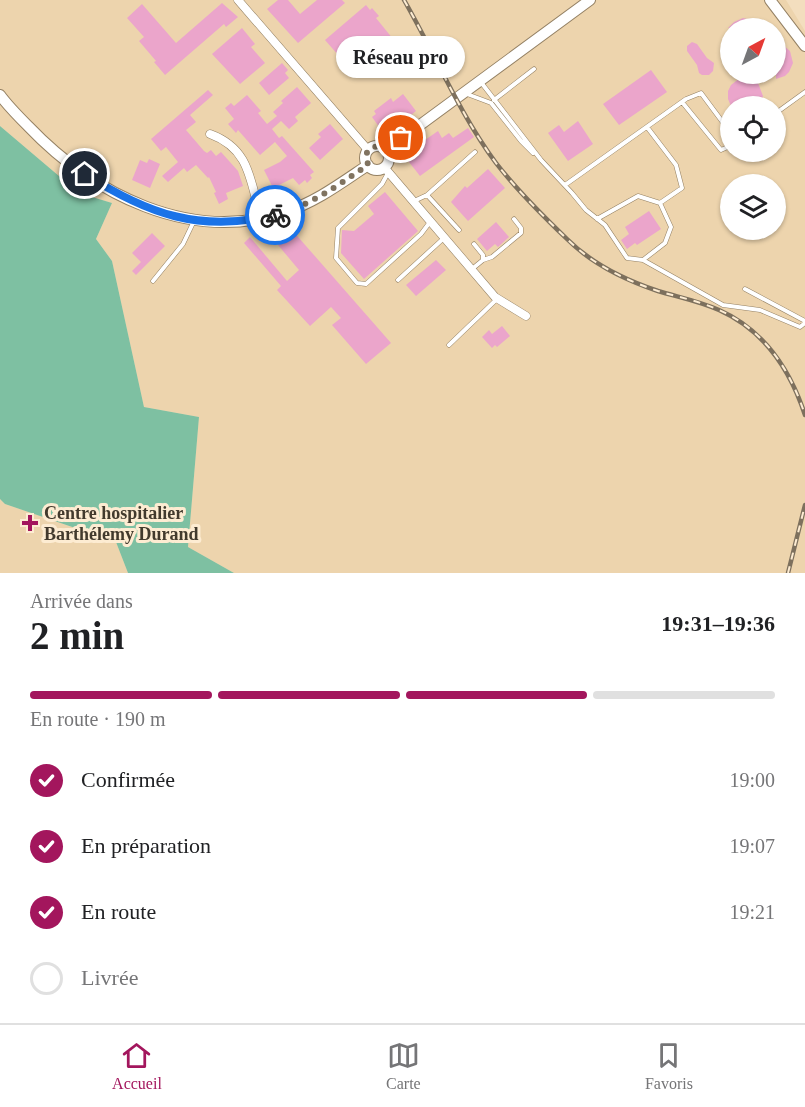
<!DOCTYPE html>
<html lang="fr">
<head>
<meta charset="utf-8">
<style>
	body { margin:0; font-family:"Times New Roman",serif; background:#f6f6f6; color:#202124; height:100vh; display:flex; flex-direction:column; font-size:22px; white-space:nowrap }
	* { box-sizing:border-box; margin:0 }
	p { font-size:20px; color:#757577 }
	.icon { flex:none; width:33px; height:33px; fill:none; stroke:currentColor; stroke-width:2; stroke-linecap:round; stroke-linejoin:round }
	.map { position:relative; height:573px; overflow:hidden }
	.details { display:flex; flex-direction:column; background:#fff; flex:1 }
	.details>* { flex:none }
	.needle { width:39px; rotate:41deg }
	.tools { position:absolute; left:720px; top:18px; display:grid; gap:12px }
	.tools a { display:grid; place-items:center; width:66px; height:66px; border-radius:50%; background:#fff; box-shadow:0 2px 4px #0004; font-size:30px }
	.pin { position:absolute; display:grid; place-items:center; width:51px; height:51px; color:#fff; margin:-26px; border:3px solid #fff; border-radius:50%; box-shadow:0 2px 6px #0007 }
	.courier { position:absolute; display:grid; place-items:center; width:60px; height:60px; margin:-30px; border:4px solid #1a73e8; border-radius:50%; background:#fff; color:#222; box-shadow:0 2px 8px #0007 }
	.bubble { position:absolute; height:42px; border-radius:21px; background:#fff; box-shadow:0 2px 4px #0004; font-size:20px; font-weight:800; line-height:42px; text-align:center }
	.head em { font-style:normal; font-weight:800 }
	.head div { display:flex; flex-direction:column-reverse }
	.head { display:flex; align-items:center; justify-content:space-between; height:102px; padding:0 30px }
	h1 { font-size:39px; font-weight:800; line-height:45px }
	.bar { display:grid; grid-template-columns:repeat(4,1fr); gap:9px 6px; align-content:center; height:72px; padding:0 30px }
	.bar i { height:8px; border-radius:4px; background:#e0e0e0 }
	.bar .on { background:#a3165d }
	.bar p { grid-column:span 4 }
	ol { padding:0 30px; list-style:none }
	li { display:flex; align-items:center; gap:18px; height:66px }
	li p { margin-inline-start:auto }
	li .icon { padding:6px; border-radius:50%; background:#a3165d; color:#fff; stroke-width:4 }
	li:last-child { color:#757577 }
	li i { width:33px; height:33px; border:3px solid #e0e0e0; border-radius:50% }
	.dock { display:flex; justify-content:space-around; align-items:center; height:84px; border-top:2px solid #e0e0e0; background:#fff; font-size:16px; color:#757577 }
	.dock a { display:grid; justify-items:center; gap:3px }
	.dock .on { color:#a3165d }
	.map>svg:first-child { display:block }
	.built { fill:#edd4ad; fill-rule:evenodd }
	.green { fill:#7ec0a2 }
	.building { fill:#eba5cb }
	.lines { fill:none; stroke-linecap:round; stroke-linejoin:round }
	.lane-casing { stroke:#948164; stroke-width:5 }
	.street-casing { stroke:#948164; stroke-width:9 }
	.secondary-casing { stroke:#948164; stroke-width:12 }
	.lane { stroke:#fff; stroke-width:4 }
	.street { stroke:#fff; stroke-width:8 }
	.secondary { stroke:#fff; stroke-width:10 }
	.rail-casing { stroke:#7d705d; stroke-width:4.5 }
	.rail { stroke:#fdecd2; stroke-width:2; stroke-dasharray:7; stroke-linecap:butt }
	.done { stroke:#807360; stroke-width:6; stroke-dasharray:0 10.8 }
	.route { stroke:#1a73e8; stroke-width:8 }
	.poi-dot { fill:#a3165d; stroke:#fdecd2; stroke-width:2 }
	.labels { text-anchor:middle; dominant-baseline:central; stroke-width:6; stroke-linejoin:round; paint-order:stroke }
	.poi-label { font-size:18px; font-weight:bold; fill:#423a2d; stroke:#fdecd2; text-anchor:start }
</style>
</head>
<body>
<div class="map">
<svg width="805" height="573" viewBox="0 0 805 573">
	<rect width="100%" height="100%" fill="#f3debe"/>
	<path class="built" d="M0 0H786L805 31V573H234L188 547 199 417 144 407 112 261 96 239 112 203 79 193 0 126ZM730 28H776V74H730ZM730 106H776V152H730ZM730 184H776V230H730Z
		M0 499 5 504 116 542 128 573H0Z"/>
	<path class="green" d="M0 126 79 193 112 203 96 239 112 261 144 407 199 417 188 547 234 573H128L116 542 5 504 0 499Z"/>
	<path class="building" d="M278 0H288L300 14 317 0H342L345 3 298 43 267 9Z
		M222 3 238 17 226 27 224 24 165 75 154 62 156 61 139 41 144 37 127 18 142 4 176 43Z
		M366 5 370 10 372 8 379 16 376 18 393 39 353 72 325 40Z
		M743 18 755 21 762 28H728L734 22Z
		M242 28 255 44 251 47 265 63 240 84 212 54Z
		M692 42 697 44 707 58 714 63 713 71 709 75H702L699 73 697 65 687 51V46Z
		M776 43 783 45 790 51 793 63 789 72 785 76 776 79Z
		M282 63 288 70 285 73 289 78 269 95 259 83Z
		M651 70 667 92 619 125 603 104Z
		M740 78H748L758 83 763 96 759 106H731L728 99V91L731 85Z
		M297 87 311 103 295 117 298 121 289 129 281 121 272 129 279 138 282 136 314 172 310 175 312 178 307 183 305 180 299 185 293 178 273 188 264 170 280 162 287 156 275 142 260 155 238 130 236 133 228 124 234 119 225 108 231 103 234 106 247 95 261 111 258 113 267 124 277 116 273 112 283 103 281 101Z
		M208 90 213 95 190 115 196 122 186 130 204 151 207 153 211 150 216 156 221 152 238 171 243 186 226 193 228 199 219 204 214 193 216 192 209 177 208 178 196 165 187 172 184 168 168 182 162 176 178 162 166 147 161 151 151 139Z
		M403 94 416 111 385 135 372 117 376 114 374 111 391 98 393 102Z
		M578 121 593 144 568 161 548 133 559 125 564 132Z
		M330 124 343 139 320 160 309 148 321 137 318 134Z
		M468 128 474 137 420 176 405 157 413 151 412 149 438 131 442 138 449 133 453 138Z
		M149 159 160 164 150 188 132 180 140 160 147 163Z
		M488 169 505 188 468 221 451 202 465 186 467 188Z
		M385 192 418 231 364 279 341 253 342 230 354 231 374 214 368 206Z
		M649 211 661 229 637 245 635 243 627 249 621 240 629 234 625 227Z
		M285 222 391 343 366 364 332 325 341 318 331 307 310 326 277 290 281 286 244 243 250 237 287 281 299 270 278 245 286 238 278 229Z
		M496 222 509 237 498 247 495 244 487 251 477 239Z
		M152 233 165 246 136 275 132 271 141 262 132 253Z
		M436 260 446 270 416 296 406 285Z
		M502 326 510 336 497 347 495 345 492 348 482 337 489 330 492 334Z"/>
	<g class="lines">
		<g class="lane-casing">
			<path id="lane" d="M480 81 541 160 572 193 586 210 605 225 627 258 643 260 723 305 760 310 800 327 805 323
				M467 94 491 103 521 141 533 153
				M494 100 534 69
				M682 102 721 150 730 146
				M776 113 805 92
				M388 173 382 184 338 228 336 258 357 283 366 284 421 234 430 222
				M565 185 686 99 701 93 730 132
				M427 195 459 230
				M414 201 427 195 475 152
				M597 219 638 196 660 203 682 188 676 165 647 127
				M483 260 492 257 521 233V228L514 219
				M643 260 665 243 671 227 660 203
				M472 269 483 260V255L474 244
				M398 280 444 238
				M153 281 183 244 194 221
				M745 289 805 321
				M449 345 497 299"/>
		</g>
		<g class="street-casing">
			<path id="street" d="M238 0 368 150
				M210 134C251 149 250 182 261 218
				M384 167 495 297 526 316"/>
		</g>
		<g class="secondary-casing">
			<path id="secondary" d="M770 0 805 46
				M0 95C8 106 18 116 28 126 93 194 190 244 285 212 316 202 341 183 368 165
				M365 158a12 12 0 1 1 24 0a12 12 0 1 1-24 0Z
				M386 150 590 0"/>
		</g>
		<use href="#lane" class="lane"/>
		<use href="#street" class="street"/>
		<use href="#secondary" class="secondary"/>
		<g class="rail-casing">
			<path id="rail" d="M404 0C435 54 459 113 496 163 516 189 543 216 567 239 592 264 625 280 658 291 678 297 699 301 719 310 764 330 790 369 805 415
				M788 573 805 505"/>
		</g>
		<use href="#rail" class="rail"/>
	</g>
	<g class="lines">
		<path class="done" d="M275 215C310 206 338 185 368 165L366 154 371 148 378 146 386 150 401 138"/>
		<path class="route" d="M85 174C147 214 200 233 275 215"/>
	</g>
	<path class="poi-dot" d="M27 514h6v6h6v6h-6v6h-6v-6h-6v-6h6z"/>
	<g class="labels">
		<g class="poi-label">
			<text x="44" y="513">Centre hospitalier<tspan x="44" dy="21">Barthélemy Durand</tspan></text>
		</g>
	</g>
</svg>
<div class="tools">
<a><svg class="needle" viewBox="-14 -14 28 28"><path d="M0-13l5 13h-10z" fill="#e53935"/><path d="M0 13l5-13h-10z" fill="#757577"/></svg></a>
<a><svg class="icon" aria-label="locate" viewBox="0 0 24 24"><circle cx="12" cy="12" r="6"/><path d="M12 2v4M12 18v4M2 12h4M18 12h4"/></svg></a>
<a><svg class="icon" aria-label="layers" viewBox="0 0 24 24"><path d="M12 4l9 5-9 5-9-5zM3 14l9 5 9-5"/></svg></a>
</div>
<div class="pin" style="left:401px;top:138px;background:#ea580c"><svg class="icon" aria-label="bag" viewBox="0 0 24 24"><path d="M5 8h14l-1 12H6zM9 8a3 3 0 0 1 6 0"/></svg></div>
<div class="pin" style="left:85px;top:174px;background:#1f2937"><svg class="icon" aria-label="home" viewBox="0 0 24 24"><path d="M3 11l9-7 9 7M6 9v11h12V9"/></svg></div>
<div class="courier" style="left:275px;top:215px"><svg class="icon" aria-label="bike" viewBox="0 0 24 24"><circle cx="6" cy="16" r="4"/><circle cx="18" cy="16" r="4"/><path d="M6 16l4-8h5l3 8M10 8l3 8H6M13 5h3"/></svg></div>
<div class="bubble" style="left:336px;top:36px;width:129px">Réseau pro</div>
</div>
<section class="details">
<div class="head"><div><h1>2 min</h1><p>Arrivée dans</p></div><em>19:31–19:36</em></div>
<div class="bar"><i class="on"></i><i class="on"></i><i class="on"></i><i></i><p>En route · 190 m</p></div>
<ol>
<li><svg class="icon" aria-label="check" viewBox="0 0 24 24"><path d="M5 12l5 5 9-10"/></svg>Confirmée<p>19:00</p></li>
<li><svg class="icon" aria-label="check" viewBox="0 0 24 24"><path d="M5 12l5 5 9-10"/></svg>En préparation<p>19:07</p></li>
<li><svg class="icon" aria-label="check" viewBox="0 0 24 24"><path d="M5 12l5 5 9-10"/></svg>En route<p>19:21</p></li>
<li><i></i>Livrée</li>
</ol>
</section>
<nav class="dock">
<a class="on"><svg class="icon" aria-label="home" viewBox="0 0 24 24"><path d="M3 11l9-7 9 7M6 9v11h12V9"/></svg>Accueil</a>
<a><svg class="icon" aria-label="map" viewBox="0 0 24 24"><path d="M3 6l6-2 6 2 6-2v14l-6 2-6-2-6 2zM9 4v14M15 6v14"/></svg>Carte</a>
<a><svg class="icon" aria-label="saved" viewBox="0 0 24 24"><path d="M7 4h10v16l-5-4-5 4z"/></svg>Favoris</a>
</nav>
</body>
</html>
